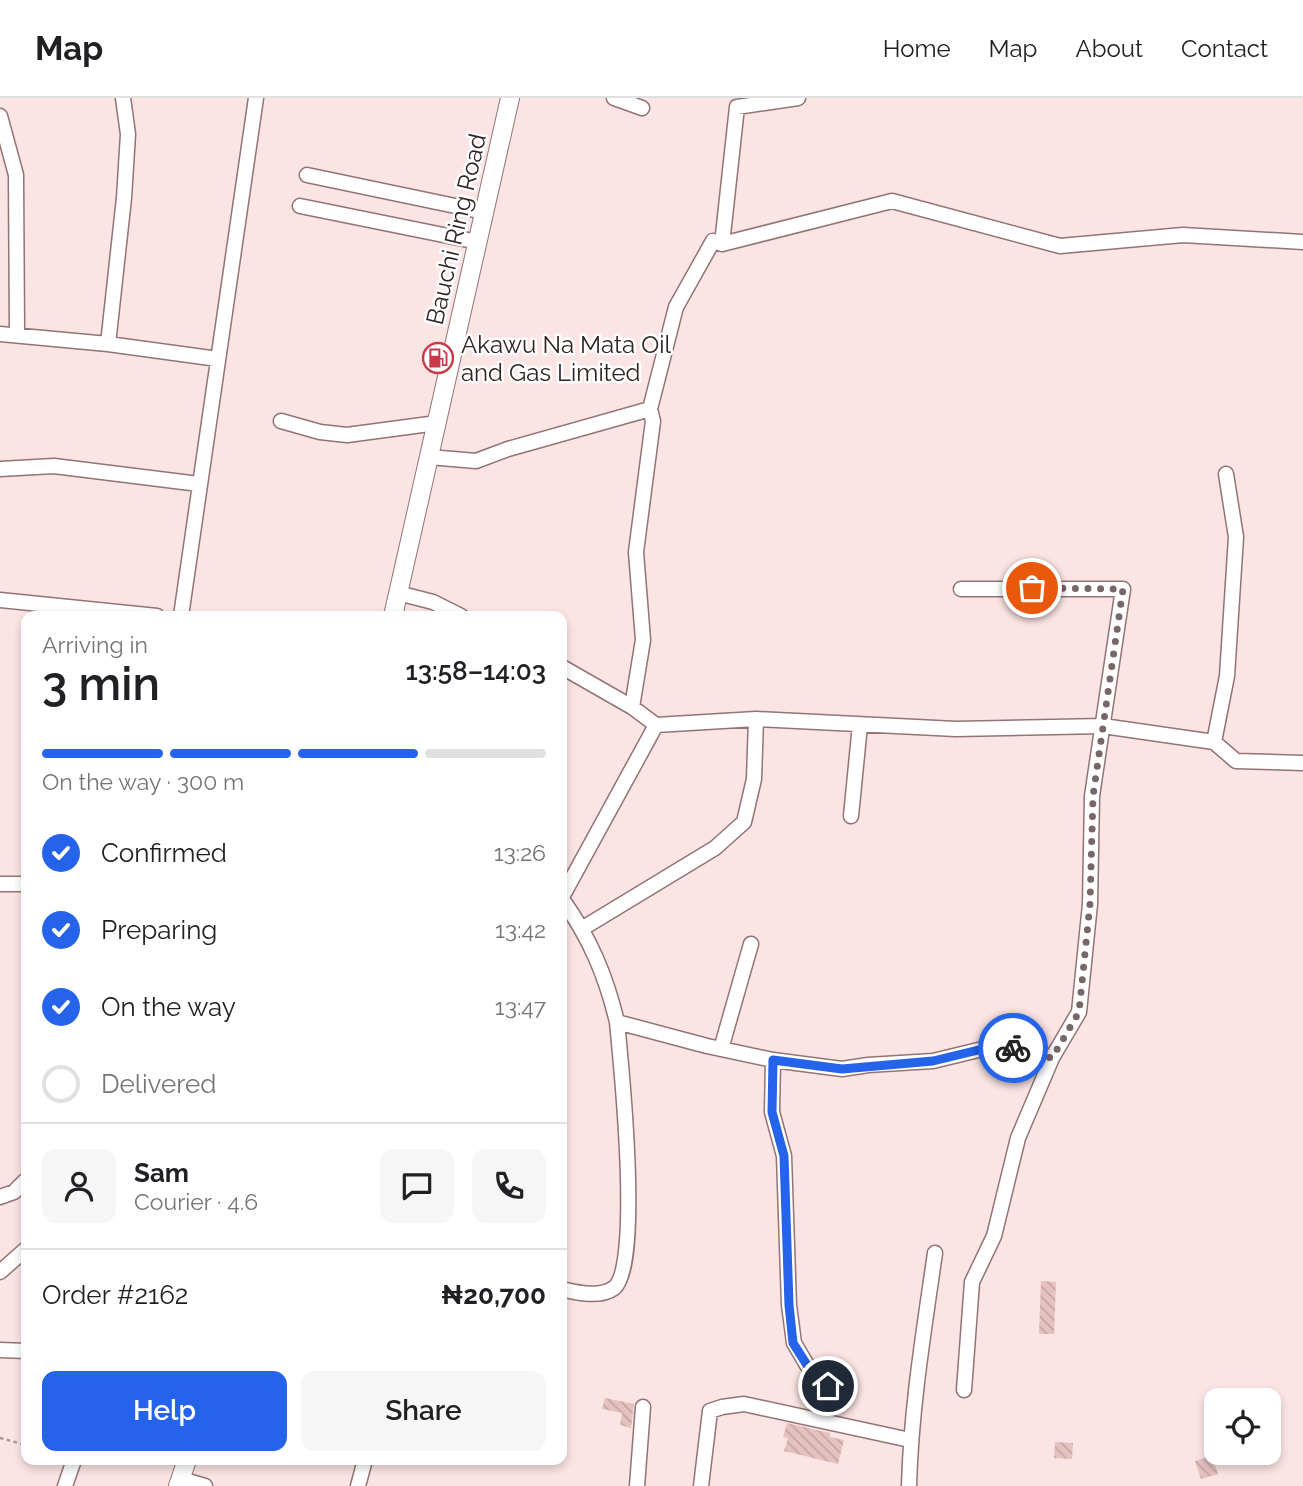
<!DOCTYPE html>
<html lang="en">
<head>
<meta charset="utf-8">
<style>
	body { margin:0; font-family:Raleway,sans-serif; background:#f6f6f6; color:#202124; height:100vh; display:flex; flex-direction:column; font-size:26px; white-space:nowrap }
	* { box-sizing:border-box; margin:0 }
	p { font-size:23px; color:#757577 }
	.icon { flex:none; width:38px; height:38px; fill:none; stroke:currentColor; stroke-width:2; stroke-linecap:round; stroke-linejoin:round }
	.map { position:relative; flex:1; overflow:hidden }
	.side { position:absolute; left:21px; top:513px; width:546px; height:854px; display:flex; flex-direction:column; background:#fff; border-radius:14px; box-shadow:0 4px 10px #0003 }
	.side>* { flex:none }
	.tools { position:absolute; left:1204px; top:1290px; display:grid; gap:14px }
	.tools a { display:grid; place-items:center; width:77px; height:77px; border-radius:14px; background:#fff; box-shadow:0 4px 10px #0003; font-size:35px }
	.pin { position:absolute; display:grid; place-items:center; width:60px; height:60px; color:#fff; margin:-30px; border:4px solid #fff; border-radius:50%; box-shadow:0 2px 7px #0007 }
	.courier { position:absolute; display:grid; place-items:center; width:70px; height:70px; margin:-35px; border:5px solid #2563eb; border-radius:50%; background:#fff; color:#222; box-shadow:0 2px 9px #0007 }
	.summary em { font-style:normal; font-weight:600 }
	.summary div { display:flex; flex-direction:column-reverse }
	.summary { display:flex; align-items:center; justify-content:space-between; height:119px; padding:0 21px }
	h1 { font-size:46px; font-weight:600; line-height:52px }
	.bar { display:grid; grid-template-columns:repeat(4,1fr); gap:10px 7px; align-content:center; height:84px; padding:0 21px }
	.bar i { height:9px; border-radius:5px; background:#e0e0e0 }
	.bar .selected { background:#2563eb }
	.bar p { grid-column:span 4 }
	.line { display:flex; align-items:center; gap:18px; padding:0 21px; border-top:2px solid #e0e0e0 }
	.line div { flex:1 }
	.round { display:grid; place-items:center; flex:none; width:74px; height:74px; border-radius:14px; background:#f6f6f6 }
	ol { padding:0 21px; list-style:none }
	li { display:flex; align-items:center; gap:21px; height:77px }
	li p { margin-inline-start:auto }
	li .icon { padding:7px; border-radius:50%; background:#2563eb; color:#fff; stroke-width:4 }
	li:last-child { color:#757577 }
	li i { width:38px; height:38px; border:4px solid #e0e0e0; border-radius:50% }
	.action { display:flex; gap:14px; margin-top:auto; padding:14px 21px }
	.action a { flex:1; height:80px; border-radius:14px; background:#2563eb; color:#fff; font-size:28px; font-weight:600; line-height:80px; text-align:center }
	.action a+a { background:#f6f6f6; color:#202124 }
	header { display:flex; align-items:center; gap:42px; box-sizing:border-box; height:98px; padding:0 35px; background:#fff; border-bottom:2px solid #e0e0e0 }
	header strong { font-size:33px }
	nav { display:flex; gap:38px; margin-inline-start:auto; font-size:24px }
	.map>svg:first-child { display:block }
	.building { fill:url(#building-back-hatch) }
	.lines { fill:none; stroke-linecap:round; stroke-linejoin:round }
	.minor-casing { stroke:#937373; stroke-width:17 }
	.major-casing { stroke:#937373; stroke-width:20 }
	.path { stroke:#aa9797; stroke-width:2.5; stroke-dasharray:3.5 3.5; stroke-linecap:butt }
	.minor { stroke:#fff; stroke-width:14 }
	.major { stroke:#fff; stroke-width:18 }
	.done { stroke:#776767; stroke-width:7; stroke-dasharray:0 12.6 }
	.route { stroke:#2563eb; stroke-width:9 }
	.labels { text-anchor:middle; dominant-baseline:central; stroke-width:5; stroke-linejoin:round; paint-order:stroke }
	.street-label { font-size:24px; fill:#302323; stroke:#fff }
	.poi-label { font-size:24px; fill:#302323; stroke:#fff; text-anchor:start }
</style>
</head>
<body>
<header>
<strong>Map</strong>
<nav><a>Home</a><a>Map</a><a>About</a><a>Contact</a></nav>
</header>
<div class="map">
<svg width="1303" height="1388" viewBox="0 0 1303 1388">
	<defs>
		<pattern id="building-back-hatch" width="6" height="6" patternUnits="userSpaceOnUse" patternTransform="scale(1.75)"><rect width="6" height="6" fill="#e5c1c0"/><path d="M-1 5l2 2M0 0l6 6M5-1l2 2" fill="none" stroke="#c5a6a5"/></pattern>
	</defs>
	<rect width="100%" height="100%" fill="#fbe4e4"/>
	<path class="building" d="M1041 1183 1056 1184 1054 1236H1039Z
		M605 1300 634 1306 631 1330 620 1327 622 1315 602 1311Z
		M787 1325 830 1335V1339L844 1342 838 1366 784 1353 788 1340 783 1339Z
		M1055 1344 1073 1345 1072 1361 1054 1360Z
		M1212 1358 1218 1376 1201 1381 1195 1363Z"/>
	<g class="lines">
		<g class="minor-casing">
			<path id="minor" d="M614 0 642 10
				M0 18 16 77 17 236
				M307 77 484 114
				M300 108 478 144
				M722 146 737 9 798 0
				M0 236 108 246 218 261
				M108 246 124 100 128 36 123 0
				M281 323 320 334 347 337 437 325
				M429 359 476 363 508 351 650 311 676 209 713 143 722 146 892 103 1060 148 1183 137 1303 144
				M0 371 54 368 199 386
				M961 491H1123L1092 698 1090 806 1079 914 1052 960 1018 1040 994 1138 972 1184 964 1292
				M398 495 433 504 461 518
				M0 502 157 518
				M181 518 256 0
				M562 569 632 609 656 627 756 621 956 631 1103 628 1214 644 1236 663 1303 665
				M632 609 643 542 636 454 653 323 650 311
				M1214 644 1227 578 1236 439 1226 376
				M851 718 860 627
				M0 786H26
				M562 799 656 627
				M562 801C590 840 606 878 617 924L707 948 773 962 842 971 868 967 933 963 999 947 1052 960
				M583 830 715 750 744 724 754 681 756 621
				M721 951 751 846
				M773 962 772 1014 784 1058 789 1207 794 1245 807 1267 828 1288
				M0 1099 14 1094 26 1082
				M0 1174 26 1151
				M562 1191C577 1195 600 1200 614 1190 642 1168 621 965 617 924
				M0 1252 26 1253
				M181 1381 205 1388
				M65 1388 74 1362
				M358 1388 365 1362
				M637 1388 643 1309
				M701 1388 710 1313 722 1309 744 1306 910 1342
				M909 1388C911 1310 924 1232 935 1155"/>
		</g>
		<g class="major-casing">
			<path id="major" d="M393 518 510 0
				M178 1388 187 1362"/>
		</g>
		<path class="path" d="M0 1340 26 1347"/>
		<use href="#minor" class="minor"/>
		<use href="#major" class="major"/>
	</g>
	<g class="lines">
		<path class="done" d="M1013 950 1052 960 1079 914 1090 806 1093 698 1123 491 1032 490"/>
		<path class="route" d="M828 1288 807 1267 793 1245 789 1207 784 1058 772 1014 773 962 842 971 933 963 999 947 1013 950"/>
	</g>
	<defs>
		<g id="fuel-ring" transform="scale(1.575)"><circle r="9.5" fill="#fff" stroke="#c9394a" stroke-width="1.5"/><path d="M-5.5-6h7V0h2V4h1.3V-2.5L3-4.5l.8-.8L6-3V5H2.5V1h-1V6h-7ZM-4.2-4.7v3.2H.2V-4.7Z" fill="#c9394a"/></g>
	</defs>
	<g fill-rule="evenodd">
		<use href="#fuel-ring" x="438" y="260"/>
	</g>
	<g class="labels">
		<g class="street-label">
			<text transform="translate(456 131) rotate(-77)">Bauchi Ring Road</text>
		</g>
		<g class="poi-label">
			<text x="461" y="246">Akawu Na Mata Oil<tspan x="461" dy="28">and Gas Limited</tspan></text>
		</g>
	</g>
</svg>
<div class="tools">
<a><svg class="icon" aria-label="locate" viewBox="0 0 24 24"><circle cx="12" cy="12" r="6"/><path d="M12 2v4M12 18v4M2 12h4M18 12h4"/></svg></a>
</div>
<div class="pin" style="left:1032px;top:490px;background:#ea580c"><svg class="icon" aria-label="bag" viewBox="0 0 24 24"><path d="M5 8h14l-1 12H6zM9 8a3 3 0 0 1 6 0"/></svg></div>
<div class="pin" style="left:828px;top:1288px;background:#1f2937"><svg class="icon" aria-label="home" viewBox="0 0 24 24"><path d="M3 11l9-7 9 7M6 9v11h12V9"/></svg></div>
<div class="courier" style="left:1013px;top:950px"><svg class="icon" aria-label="bike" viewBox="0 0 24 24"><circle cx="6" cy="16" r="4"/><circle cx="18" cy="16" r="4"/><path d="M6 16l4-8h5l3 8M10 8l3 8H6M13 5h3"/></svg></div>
<section class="side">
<div class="summary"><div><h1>3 min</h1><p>Arriving in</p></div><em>13:58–14:03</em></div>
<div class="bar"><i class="selected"></i><i class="selected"></i><i class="selected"></i><i></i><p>On the way · 300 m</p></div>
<ol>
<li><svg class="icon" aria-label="check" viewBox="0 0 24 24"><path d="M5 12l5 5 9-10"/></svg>Confirmed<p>13:26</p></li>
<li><svg class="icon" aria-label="check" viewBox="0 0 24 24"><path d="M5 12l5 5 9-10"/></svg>Preparing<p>13:42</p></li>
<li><svg class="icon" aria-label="check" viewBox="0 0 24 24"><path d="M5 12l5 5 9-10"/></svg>On the way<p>13:47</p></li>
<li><i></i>Delivered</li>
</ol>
<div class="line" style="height:126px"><a class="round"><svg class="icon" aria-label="person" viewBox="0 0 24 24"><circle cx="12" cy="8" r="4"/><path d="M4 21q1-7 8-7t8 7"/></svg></a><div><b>Sam</b><p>Courier · 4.6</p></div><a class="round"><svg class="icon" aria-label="chat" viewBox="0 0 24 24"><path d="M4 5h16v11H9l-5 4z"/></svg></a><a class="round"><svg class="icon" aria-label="phone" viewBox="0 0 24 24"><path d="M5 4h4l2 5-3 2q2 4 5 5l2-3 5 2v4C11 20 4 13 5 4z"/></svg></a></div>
<div class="line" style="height:91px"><div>Order #2162</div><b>₦20,700</b></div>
<div class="action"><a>Help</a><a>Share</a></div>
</section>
</div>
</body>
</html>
